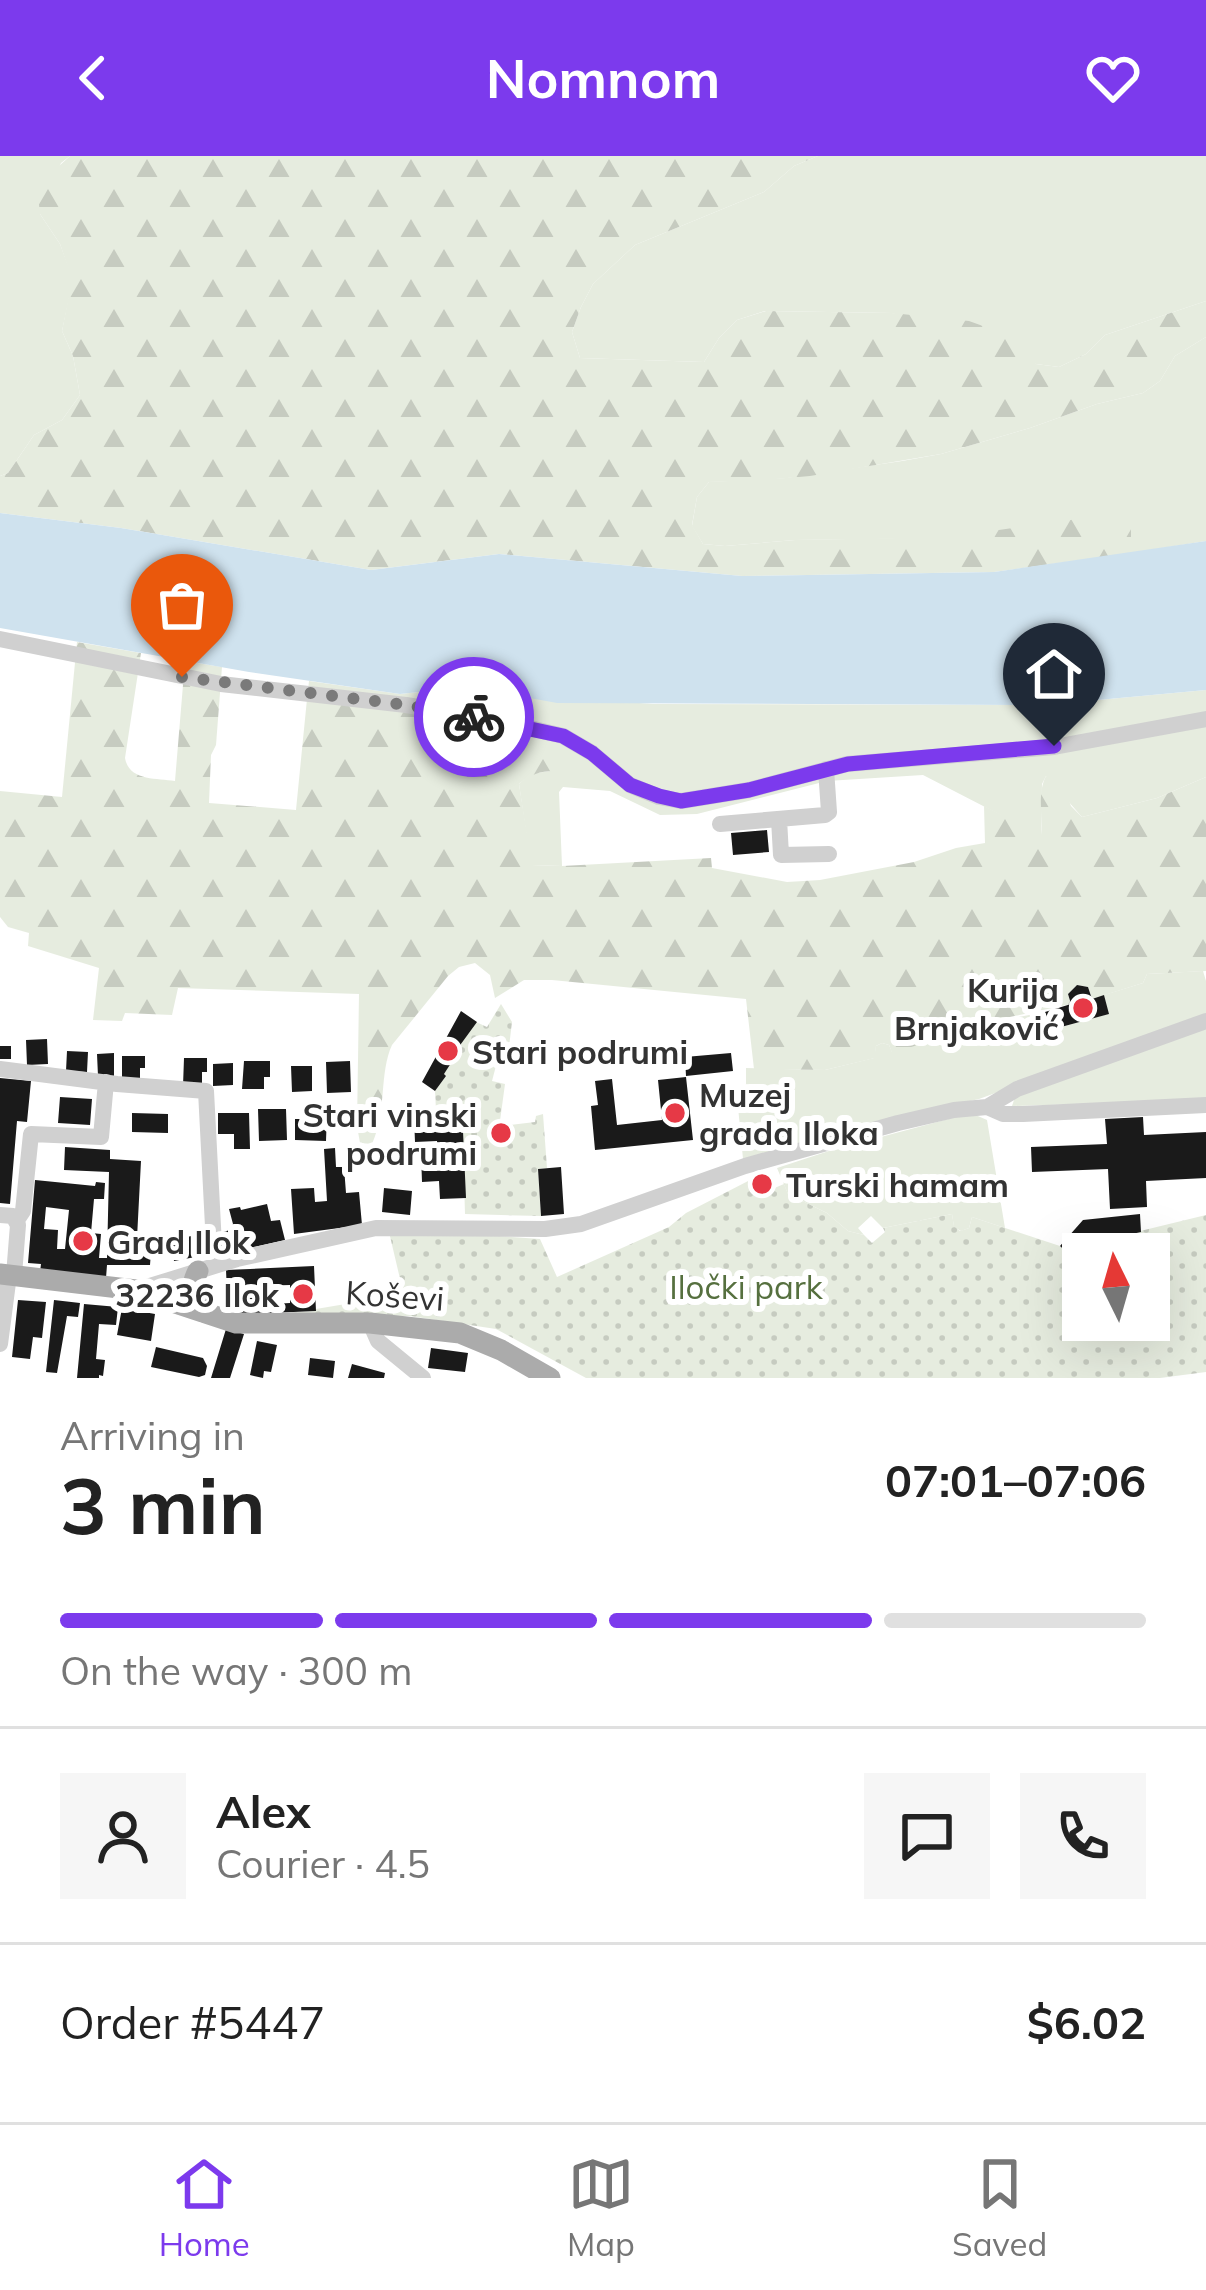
<!DOCTYPE html>
<html lang="en">
<head>
<meta charset="utf-8">
<style>
	body { margin:0; font-family:Mulish,sans-serif; background:#f6f6f6; color:#222; height:100vh; display:flex; flex-direction:column; font-size:45px; white-space:nowrap }
	* { box-sizing:border-box; margin:0 }
	p { font-size:39px; color:#767676 }
	.icon { flex:none; width:66px; height:66px; fill:none; stroke:currentColor; stroke-width:2; stroke-linecap:round; stroke-linejoin:round }
	.map { position:relative; height:1222px; overflow:hidden }
	.details { display:flex; flex-direction:column; background:#fff; flex:1 }
	.details>* { flex:none }
	.needle { width:78px; rotate:355deg }
	.fabs { position:absolute; left:1062px; top:1077px; display:grid; gap:24px }
	.fabs a { display:grid; place-items:center; width:108px; height:108px; border-radius:0px; background:#fff; box-shadow:0 12px 48px #0002; font-size:60px }
	.pin { position:absolute; display:grid; place-items:center; width:102px; height:102px; color:#fff; margin:-123px -51px; border-radius:50% 50% 50% 0; rotate:-45deg; box-shadow:0 0 12px #0007 }
	.pin .icon { rotate:45deg }
	.courier { position:absolute; display:grid; place-items:center; width:120px; height:120px; margin:-60px; border:9px solid #7c3aed; border-radius:50%; background:#fff; color:#222; box-shadow:0 3px 15px #0007 }
	.summary em { font-style:normal; font-weight:700 }
	.summary div { display:flex; flex-direction:column-reverse }
	.summary { display:flex; align-items:center; justify-content:space-between; height:204px; padding:0 60px }
	h1 { font-size:78px; font-weight:700; line-height:90px }
	.bar { display:grid; grid-template-columns:repeat(4,1fr); gap:18px 12px; align-content:center; height:144px; padding:0 60px }
	.bar i { height:15px; border-radius:9px; background:#e0e0e0 }
	.bar .on { background:#7c3aed }
	.bar p { grid-column:span 4 }
	.line { display:flex; align-items:center; gap:30px; padding:0 60px; border-top:3px solid #e0e0e0 }
	.line div { flex:1 }
	.round { display:grid; place-items:center; flex:none; width:126px; height:126px; border-radius:0px; background:#f6f6f6 }
	header { display:flex; justify-content:space-between; align-items:center; height:156px; padding:0 60px; background:#7c3aed; color:#fff; font-size:54px; font-weight:700 }
	.dock { display:flex; justify-content:space-around; align-items:center; height:168px; border-top:3px solid #e0e0e0; background:#fff; font-size:33px; color:#767676 }
	.dock a { display:grid; justify-items:center; gap:6px }
	.dock .on { color:#7c3aed }
	.map>svg:first-child { display:block }
	.grass { fill:#e6ecdf }
	.forest { fill:url(#forest-firs) }
	.park { fill:url(#park-dots); fill-rule:evenodd }
	.water { fill:#cfe2ee }
	.building { fill:#1a1a1a; fill-rule:evenodd }
	.lines { fill:none; stroke-linecap:round; stroke-linejoin:round }
	.minor { stroke:#d0d0d0; stroke-width:16 }
	.major { stroke:#ababab; stroke-width:21 }
	.done { stroke:#7a7a7a; stroke-width:12; stroke-dasharray:0 21.6 }
	.route { stroke:#7c3aed; stroke-width:15 }
	.poi-dot { fill:#e63946; stroke:#fff; stroke-width:4.5 }
	.labels { text-anchor:middle; dominant-baseline:central; stroke-width:12; stroke-linejoin:round; paint-order:stroke }
	.poi-label { font-size:33px; font-weight:bold; fill:#333; stroke:#fff; text-anchor:start }
	.park-label { font-size:33px; fill:#56703f; stroke:#fff }
	.street-label { font-size:33px; fill:#333; stroke:#fff }
</style>
</head>
<body>
<header><svg class="icon" aria-label="back" viewBox="0 0 24 24"><path d="M15 5l-7 7 7 7"/></svg>Nomnom<svg class="icon" aria-label="heart" viewBox="0 0 24 24"><path d="M12 20l-8-8c-3-5 5-10 8-4 3-6 11-1 8 4z"/></svg></header>
<div class="map">
<svg width="1206" height="1222" viewBox="0 0 1206 1222">
	<defs>
		<pattern id="forest-firs" width="22" height="20" patternUnits="userSpaceOnUse" patternTransform="scale(3)"><rect width="22" height="20" fill="#e6ecdf"/><path d="M5 1l3.5 6h-7zM16 11l3.5 6h-7z" fill="#c6cbc0"/></pattern>
		<pattern id="park-dots" width="8" height="8" patternUnits="userSpaceOnUse" patternTransform="scale(3)"><rect width="8" height="8" fill="#e6ecdf"/><path d="M2 2h.1M6 6h.1" fill="none" stroke="#c6cbc0" stroke-width="1.8" stroke-linecap="round"/></pattern>
	</defs>
	<rect width="100%" height="100%" fill="#fff"/>
	<path class="grass" d="M0 0H70L61 7 40 58 60 88 73 123 62 175 73 200 80 239 62 264 34 279 8 317 0 320Z
		M818 0H1206V145L1105 179 1086 198 1059 211 1036 208 892 157 765 155 737 164 719 182 704 206 580 202 572 176 581 151 593 128 635 89 764 36 794 10Z
		M1206 181V385L1131 397V365L950 382 795 384 725 390 703 388 692 370 697 341 709 326 786 322 902 305 941 298 1030 272 1097 248 1143 237 1160 225 1175 200Z
		M309 525 400 538 448 533 653 548 1044 549 1206 534V621L1157 642 1082 661 1046 620 1042 628 1041 680 923 619 827 625 697 658 660 659 610 635 563 631 559 636 562 710 531 709 519 628 530 618 557 614 307 543Z
		M1203 815 1206 825V860L979 943 874 967 743 1003 736 930 746 928V912L825 914 874 902 876 890 882 887 889 889 892 896 944 875 1045 856 1051 874 1108 858 1104 839 1143 827 1147 818Z
		M1206 869V944L1012 950 1016 938Z
		M971 957 987 964 1005 1072 972 1061 969 1072 961 1075 954 1071 952 1058 883 1072 871 1060 858 1072 864 1079 848 1075 827 1057 788 1038 777 1012 832 994Z"/>
	<path class="forest" d="M70 0H818L794 10 764 36 635 89 593 128 581 151 572 176 580 202 704 206 719 182 737 164 766 155 892 157 969 165 1008 179 1036 208 1059 211 1086 198 1105 179 1206 145V181L1175 200 1160 225 1143 237 1097 248 1030 272 941 298 810 320 754 325 709 326 697 341 692 369 703 388 725 390 795 384 950 381 1112 358 1131 365V397L994 416 742 420 499 398 371 414 121 372 0 357V320L8 317 34 279 62 264 80 239 73 200 62 175 72 123 60 88 40 58 37 30Z
		M77 486 141 497 125 602C129 625 156 622 175 625L185 505 222 511 216 589 211 599 209 647 296 654 307 543C399 554 492 560 579 594V609L572 617C551 613 535 614 519 628L532 709 562 710 711 702 712 712 787 726 820 724 914 706 956 692 985 687 984 650 1041 679C1043 660 1037 637 1046 620L1063 628 1071 650 1082 661 1157 642 1206 621V815L1147 818 1143 827 1092 843 1088 831 1077 829 1068 838 1071 848 944 875 940 882 892 897 889 889 882 887 876 890 875 902 825 914 754 913 746 843 552 824H524L495 842 490 819 475 807 459 811 448 820 392 889C379 917 387 955 372 988L360 987 357 970 359 838 178 832 172 859 125 857 122 865 93 864 99 812 28 790 29 777 8 771 0 761V635L62 641Z"/>
	<path class="park" d="M501 848 512 866 507 908 497 906 492 925 505 928 500 965 508 966 510 969 535 966 536 960 543 958 547 1012 538 1013 541 1060 465 1058 462 954H436L435 935 446 920 444 918 458 892 476 866 487 871Z
		M752 1023 758 1039 784 1028 788 1038 827 1057 848 1075 864 1079 872 1087 885 1076 883 1072 952 1058 954 1070 960 1075 969 1072 972 1061 1060 1090 1077 1105 1091 1087 1206 1059V1216L1160 1222H586L496 1173 410 1160 340 1162 272 1158 315 1155 316 1153 399 1139 401 1127 389 1076 400 1073 540 1083 557 1121 669 1071 686 1057ZM1083 1098H1149V1164H1083Z"/>
	<path class="water" d="M0 357 121 372 371 414 499 398 742 420 994 416 1206 385V534L1044 549 557 547 492 535 448 533 400 538 249 516 0 472Z"/>
	<path class="building" d="M767 674 769 696 733 699 731 677Z
		M1077 829 1088 831 1092 843 1104 839 1109 858 1050 874 1045 856 1071 848 1068 838Z
		M461 855 477 866 458 892 460 893 444 918 446 920 435 935 422 926Z
		M47 883 48 908 27 909 26 884Z
		M0 890H11V903H0Z
		M67 895 88 896 87 916 66 915Z
		M114 897V920H98L97 898Z
		M731 897 733 915 686 920 685 901Z
		M122 900H145V912H140V925H122Z
		M184 902H207V916H202V929L183 930Z
		M244 905H270V921H264V933H242Z
		M350 905 351 936 327 937 326 906Z
		M233 907V929L213 930V908Z
		M291 910H312V935L292 936Z
		M686 921 693 984 595 994 591 950 598 949 595 925 612 923 617 969 662 964 658 924Z
		M0 922 31 925 27 966 17 965 10 1048 0 1047Z
		M60 941 92 943 90 969 58 967Z
		M433 951V956L462 953 466 1042 440 1043 439 1025 422 1026 421 998 438 997 437 985 415 986 414 961 423 960V952Z
		M258 953H286L287 984 259 985Z
		M310 956H327L326 985 295 984V963H310Z
		M132 957 168 958V977L132 976Z
		M218 957H249L250 993H234V978H218Z
		M1143 961 1144 979 1206 976V1022L1146 1025 1147 1051 1110 1053 1108 1013 1032 1016 1031 991 1107 988 1105 963Z
		M65 991 110 994V1003L141 1005 137 1082 152 1083 150 1109H107L106 1122 40 1116 41 1108 28 1107 35 1024 95 1030 96 1026 105 1027 104 1043H94L91 1077 101 1078 99 1102H107L109 1016 64 1014ZM46 1051 69 1054 65 1093H57L58 1074 44 1073Z
		M335 992 336 1011H344L346 1037 359 1036 362 1069 294 1078 291 1033 314 1032 315 1046 327 1045 324 993Z
		M561 1011 564 1058 541 1060 538 1013Z
		M767 1017 772 1033 757 1039 752 1023Z
		M384 1032 412 1035 410 1059 382 1056Z
		M267 1048 271 1065 280 1064 285 1084 228 1097 223 1076 230 1074 233 1068 229 1053 240 1051 241 1054Z
		M1140 1058 1141 1076 1091 1087 1077 1106 1060 1090 1083 1064Z
		M202 1078 206 1099 174 1105 171 1084Z
		M314 1110 316 1155 228 1159 226 1114ZM290 1129V1147L255 1149 254 1130Z
		M18 1144 46 1146 42 1182 33 1181 30 1203 12 1201Z
		M54 1144 80 1147 78 1161 67 1160 57 1217 46 1216Z
		M84 1148 118 1151 116 1169 99 1168 96 1203 105 1204 103 1220 99 1219V1222H77Z
		M122 1152 155 1158 151 1185 117 1179Z
		M226 1173 244 1178 230 1222H211Z
		M257 1185 277 1189 271 1216 264 1215 263 1222 250 1219Z
		M156 1191 203 1202 207 1210 205 1219 199 1221 151 1211Z
		M431 1192 468 1197 465 1216 428 1212Z
		M310 1202 335 1205 333 1222 308 1219Z
		M352 1208 385 1217 384 1222H348Z"/>
	<g class="lines">
		<path class="minor" d="M0 483 221 528 406 549 501 565 563 580 592 597 630 629 659 641 681 645 749 634 847 608 1054 591 1206 563
			M779 663 781 699 829 698
			M720 668 825 659 829 656 826 613
			M0 913 117 928 206 935 215 1109
			M987 951 1003 958H1023L1206 949
			M0 1059 13 1060 18 1069 14 1119
			M17 1064 23 1055 31 978 101 981 106 926
			M137 1134 237 1103 376 1072 545 1073 581 1068 745 1010 898 967 954 954 987 951 1017 933 1206 865
			M370 1167 378 1185 423 1222
			M0 1188 9 1119"/>
		<path class="major" d="M198 1115C190 1130 191 1144 203 1156
			M0 1118 136 1134 236 1167H370L460 1177 501 1194 550 1222"/>
	</g>
	<g class="lines">
		<path class="done" d="M182 521 406 549 474 561"/>
		<path class="route" d="M474 561 563 580 592 597 630 629 659 640 681 645 749 634 848 608 1054 590"/>
	</g>
	<g class="poi-dot">
		<circle cx="1083" cy="852" r="12"/>
		<circle cx="448" cy="895" r="12"/>
		<circle cx="675" cy="957" r="12"/>
		<circle cx="501" cy="977" r="12"/>
		<circle cx="762" cy="1028" r="12"/>
		<circle cx="83" cy="1085" r="12"/>
		<circle cx="303" cy="1138" r="12"/>
	</g>
	<g class="labels">
		<g class="poi-label">
			<text x="1059" y="833" text-anchor="end">Kurija<tspan x="1059" dy="38">Brnjaković</tspan></text>
			<text x="472" y="895">Stari podrumi</text>
			<text x="699" y="938">Muzej<tspan x="699" dy="38">grada Iloka</tspan></text>
			<text x="477" y="958" text-anchor="end">Stari vinski<tspan x="477" dy="38">podrumi</tspan></text>
			<text x="786" y="1028">Turski hamam</text>
			<text x="107" y="1085">Grad Ilok</text>
			<text x="279" y="1138" text-anchor="end">32236 Ilok</text>
		</g>
		<g class="park-label">
			<text x="746" y="1130">Iločki park</text>
		</g>
		<g class="street-label">
			<text transform="translate(395 1139) rotate(4)">Koševi</text>
		</g>
	</g>
</svg>
<div class="fabs">
<a><svg class="needle" viewBox="-14 -14 28 28"><path d="M0-13l5 13h-10z" fill="#e53935"/><path d="M0 13l5-13h-10z" fill="#767676"/></svg></a>
</div>
<div class="pin" style="left:182px;top:521px;background:#ea580c"><svg class="icon" aria-label="bag" viewBox="0 0 24 24"><path d="M5 8h14l-1 12H6zM9 8a3 3 0 0 1 6 0"/></svg></div>
<div class="pin" style="left:1054px;top:590px;background:#1f2937"><svg class="icon" aria-label="home" viewBox="0 0 24 24"><path d="M3 11l9-7 9 7M6 9v11h12V9"/></svg></div>
<div class="courier" style="left:474px;top:561px"><svg class="icon" aria-label="bike" viewBox="0 0 24 24"><circle cx="6" cy="16" r="4"/><circle cx="18" cy="16" r="4"/><path d="M6 16l4-8h5l3 8M10 8l3 8H6M13 5h3"/></svg></div>
</div>
<section class="details">
<div class="summary"><div><h1>3 min</h1><p>Arriving in</p></div><em>07:01–07:06</em></div>
<div class="bar"><i class="on"></i><i class="on"></i><i class="on"></i><i></i><p>On the way · 300 m</p></div>
<div class="line" style="height:216px"><a class="round"><svg class="icon" aria-label="person" viewBox="0 0 24 24"><circle cx="12" cy="8" r="4"/><path d="M4 21q1-7 8-7t8 7"/></svg></a><div><b>Alex</b><p>Courier · 4.5</p></div><a class="round"><svg class="icon" aria-label="chat" viewBox="0 0 24 24"><path d="M4 5h16v11H9l-5 4z"/></svg></a><a class="round"><svg class="icon" aria-label="phone" viewBox="0 0 24 24"><path d="M5 4h4l2 5-3 2q2 4 5 5l2-3 5 2v4C11 20 4 13 5 4z"/></svg></a></div>
<div class="line" style="height:156px"><div>Order #5447</div><b>$6.02</b></div>
</section>
<nav class="dock">
<a class="on"><svg class="icon" aria-label="home" viewBox="0 0 24 24"><path d="M3 11l9-7 9 7M6 9v11h12V9"/></svg>Home</a>
<a><svg class="icon" aria-label="map" viewBox="0 0 24 24"><path d="M3 6l6-2 6 2 6-2v14l-6 2-6-2-6 2zM9 4v14M15 6v14"/></svg>Map</a>
<a><svg class="icon" aria-label="saved" viewBox="0 0 24 24"><path d="M7 4h10v16l-5-4-5 4z"/></svg>Saved</a>
</nav>
</body>
</html>
